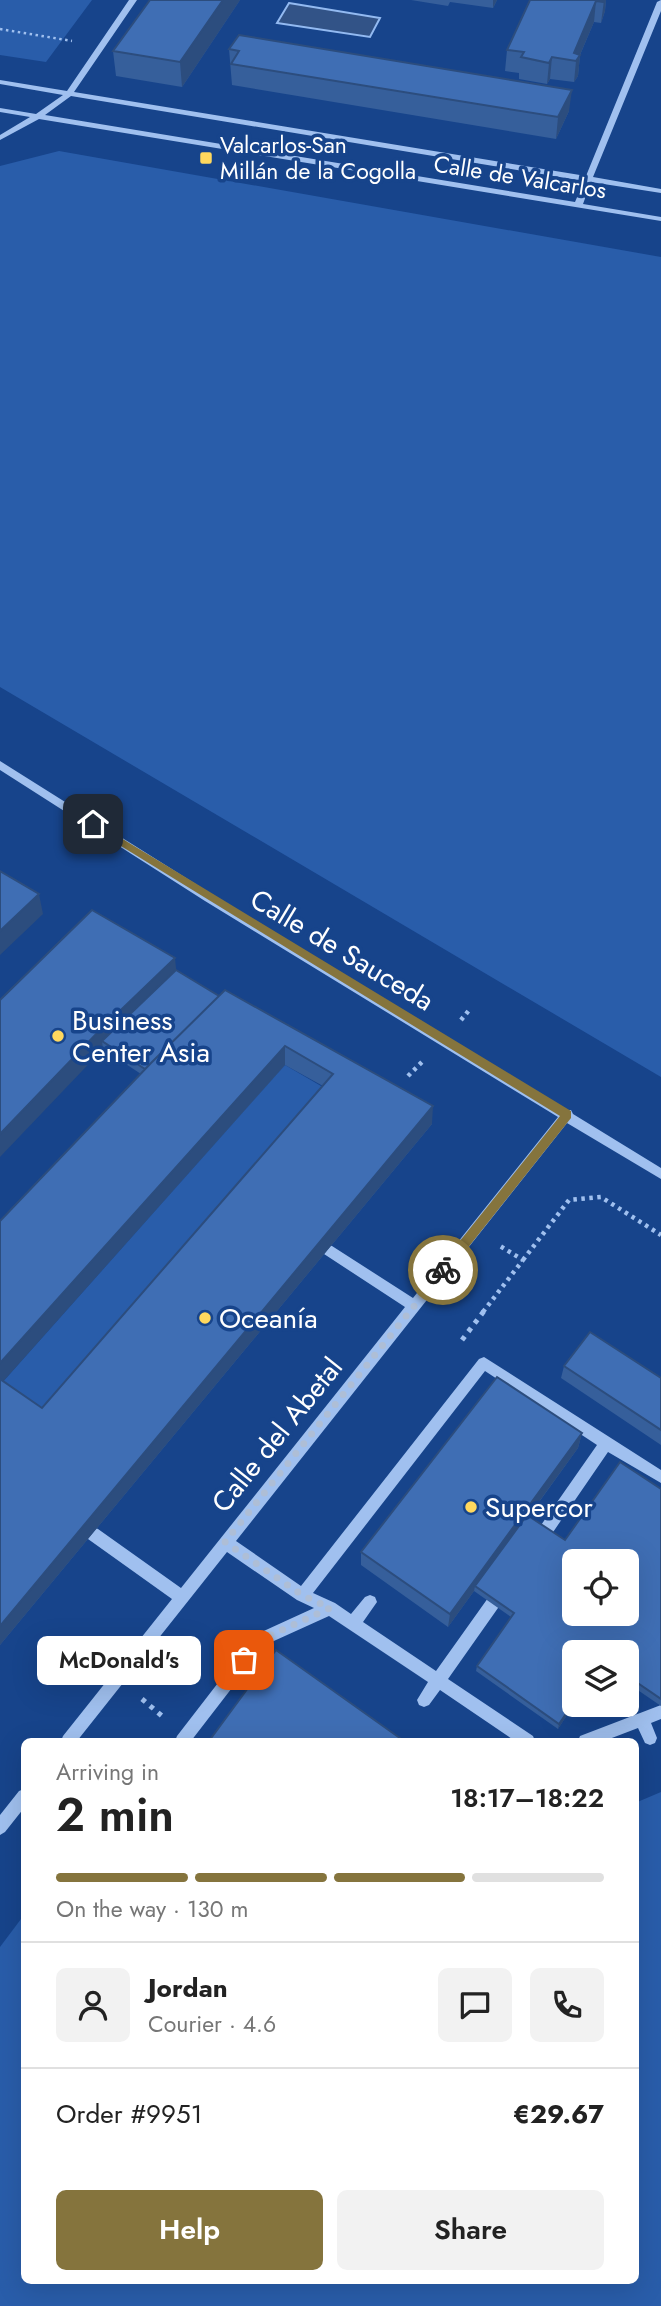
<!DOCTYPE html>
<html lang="en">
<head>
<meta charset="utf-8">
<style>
	body { margin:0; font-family:Jost,sans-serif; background:#f2f2f2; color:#222; height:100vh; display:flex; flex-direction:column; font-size:26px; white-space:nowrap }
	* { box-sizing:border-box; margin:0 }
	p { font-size:23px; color:#767676 }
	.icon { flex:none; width:38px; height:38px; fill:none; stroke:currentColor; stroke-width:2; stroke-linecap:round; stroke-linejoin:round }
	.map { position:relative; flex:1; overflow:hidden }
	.details { position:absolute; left:21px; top:1738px; width:618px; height:546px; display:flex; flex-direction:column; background:#fff; border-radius:10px; box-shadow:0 7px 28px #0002 }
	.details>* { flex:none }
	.fabs { position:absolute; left:562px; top:1549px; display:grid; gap:14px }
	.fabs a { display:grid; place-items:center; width:77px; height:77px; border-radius:10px; background:#fff; box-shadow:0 7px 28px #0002; font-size:35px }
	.pin { position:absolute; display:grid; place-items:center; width:60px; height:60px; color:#fff; margin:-30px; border-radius:14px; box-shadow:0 4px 10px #0006 }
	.courier { position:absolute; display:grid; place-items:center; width:70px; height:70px; margin:-35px; border:5px solid #85743d; border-radius:50%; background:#fff; color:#222; box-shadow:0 2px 9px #0007 }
	.bubble { position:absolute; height:49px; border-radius:10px; background:#fff; box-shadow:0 7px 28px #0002; font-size:23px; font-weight:600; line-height:49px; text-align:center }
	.summary em { font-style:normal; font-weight:600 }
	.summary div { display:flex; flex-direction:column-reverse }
	.summary { display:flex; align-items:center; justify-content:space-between; height:119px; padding:0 35px }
	h1 { font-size:46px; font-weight:600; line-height:52px }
	.bar { display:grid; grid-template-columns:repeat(4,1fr); gap:10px 7px; align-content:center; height:84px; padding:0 35px }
	.bar i { height:9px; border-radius:5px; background:#e0e0e0 }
	.bar .current { background:#85743d }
	.bar p { grid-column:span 4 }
	.line { display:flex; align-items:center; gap:18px; padding:0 35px; border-top:2px solid #e0e0e0 }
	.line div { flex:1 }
	.round { display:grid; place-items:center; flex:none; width:74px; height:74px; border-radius:10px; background:#f2f2f2 }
	.cta { display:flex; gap:14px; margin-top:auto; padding:14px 35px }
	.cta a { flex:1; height:80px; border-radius:10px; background:#85743d; color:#fff; font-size:28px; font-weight:600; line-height:80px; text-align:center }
	.cta a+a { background:#f2f2f2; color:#222 }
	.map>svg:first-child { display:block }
	.green { fill:#295daa }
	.water { fill:#325387; stroke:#93baf1; stroke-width:2 }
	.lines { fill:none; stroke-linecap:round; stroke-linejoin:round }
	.path-far2 { stroke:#a0c0ef; stroke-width:2.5; stroke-dasharray:2.5 3.5; stroke-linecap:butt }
	.path-far1 { stroke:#a0c0ef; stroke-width:4.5; stroke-dasharray:3.5 4.5; stroke-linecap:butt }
	.path { stroke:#a0c0ef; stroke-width:5; stroke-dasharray:4.5 6; stroke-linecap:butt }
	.minor { fill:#a0c0ef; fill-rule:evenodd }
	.wall { fill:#365f9b; fill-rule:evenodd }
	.shaded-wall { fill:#2c4d7e }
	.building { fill:#3f6eb4; stroke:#2c4d7e; stroke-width:2; fill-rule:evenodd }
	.route { fill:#85743d }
	.done { stroke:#aebed6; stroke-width:7; stroke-dasharray:0 12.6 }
	.poi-dot { fill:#ffd85e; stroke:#17448b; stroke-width:2.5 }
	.labels { text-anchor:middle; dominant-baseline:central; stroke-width:7; stroke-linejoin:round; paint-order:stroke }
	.far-poi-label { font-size:23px; fill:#fff; stroke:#17448b; text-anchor:start }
	.far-street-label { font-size:23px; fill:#fff; stroke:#17448b }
	.street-label { font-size:28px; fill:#fff; stroke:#17448b }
	.poi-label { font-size:28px; fill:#fff; stroke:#17448b; text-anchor:start }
</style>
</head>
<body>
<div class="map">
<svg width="661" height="2306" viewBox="0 0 661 2306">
	<rect width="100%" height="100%" fill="#17448b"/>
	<path class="green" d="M0 0H92L46 62 0 55Z
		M59 151 661 257V1077L0 687V166Z
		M285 1065 333 1093 46 1423 0 1385Z
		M661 1792V2306H0V1947L24 1915V2280H635V1803Z"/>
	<path class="water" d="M289 3 380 18 370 37 277 23Z"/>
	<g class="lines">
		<path class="path-far2" d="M0 29 72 41"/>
		<path class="path-far1" d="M461 1020 470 1009
			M408 1076 422 1062
			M523 1260 569 1200 601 1197 661 1235
			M483 1312 523 1260 500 1246"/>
		<path class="path" d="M462 1340 484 1311
			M80 1652 93 1662
			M142 1699 162 1716"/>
		<path class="minor" d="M129 0H137L74 92 586 176 657 2 661 0V11L593 177 661 189V193L591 182 583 204 661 217V221L39 119 0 140V135L30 117 0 112V108L36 114 63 95 0 84V80L67 91ZM71 96 584 181 575 202 45 115Z
			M0 761 213 895 565 1110H571L573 1114 661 1168V1179L567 1123 236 1541 301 1586 479 1359 484 1357 661 1470V1483L608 1452 549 1538 544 1540 539 1538 537 1533 539 1528 597 1445 485 1371 313 1593 335 1603 351 1614 365 1597 370 1595 375 1597 377 1602 363 1622 436 1671 488 1598 493 1596 498 1598 500 1603 498 1608 448 1679 533 1736 535 1741H515L440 1690 429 1705 424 1707 419 1705 417 1700 428 1682 329 1616 265 1645 191 1741H175L177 1736 255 1635 314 1608 297 1600 227 1552 77 1741H61L63 1736 172 1599 88 1539 86 1534 88 1529 93 1527 98 1529 181 1588 405 1307 324 1254 322 1250 324 1246 328 1245 332 1246 413 1298 558 1117 205 901 0 770Z
			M661 1705V1719L651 1723 657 1738 655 1743 650 1745 645 1743 638 1728 604 1741H578L580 1736Z
			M24 1789V1808L5 1832 0 1835V1815L19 1791Z"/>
	</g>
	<path class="wall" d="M240 0 182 87 116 76 113 51Z
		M411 0H497L493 8 450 2 448 6Z
		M530 0H606L605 11 601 23 594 22 580 55 578 76 574 82 550 79 547 84 519 79V73L505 71 507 50Z
		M229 49 569 111 556 139 232 85Z
		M176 970 432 1124 0 1645V1221L141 1074 103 1049 0 1000ZM285 1065 323 1086 42 1408 3 1381Z
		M564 1366 661 1378V1445L561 1378Z
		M582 1433 578 1448 529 1516 565 1540 661 1489V1706L626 1682V1652H574V1704L558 1729 476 1671 477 1666 511 1617 474 1591 448 1627 361 1565V1552Z"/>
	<path class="shaded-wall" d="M223 0H240L182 87 180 62Z
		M493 0H497L493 8Z
		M604 0H606L605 11 601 23Z
		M596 1 594 22 579 57 580 55 578 76 574 82 576 61 574 53Z
		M552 57 550 79 547 84 549 63Z
		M572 90 569 111 556 139 558 117Z
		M39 894 43 914 0 955V931Z
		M175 958 177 978 102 1041 103 1049 0 1157V1134L100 1030Z
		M285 1046V1065L0 1385V1363Z
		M433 1106 432 1124 0 1645V1626Z
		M582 1433 578 1448 477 1587 475 1586 474 1591 448 1627 450 1614Z
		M574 1702V1704L558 1729 559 1724Z"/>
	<path class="building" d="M150 0H223L180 62 113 51Z
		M530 0H604V2L596 1 574 53 580 55 576 61 552 57 549 63 521 57 524 52 507 50Z
		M239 35 572 90 558 117 231 64 239 51 229 49Z
		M0 871 39 894 0 931Z
		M92 910 175 958 100 1030 0 1134V1000Z
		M176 970 219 996 145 1069 102 1041Z
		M225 990 433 1106 0 1626V1379L42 1408 333 1074 285 1046 0 1363V1221L151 1063Z
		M590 1332 661 1378V1430L564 1366Z
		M497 1377 582 1433 450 1614 361 1552Z
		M620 1462 661 1489V1699L626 1675V1652H574V1702L559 1724 477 1666 514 1613 475 1586 527 1515 565 1540ZM574 1561H626V1614H574Z
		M276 1650 404 1741H209Z"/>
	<path class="route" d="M93 821 571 1111V1118L447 1274H439V1267L560 1116 90 827 88 824Z"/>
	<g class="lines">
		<path class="done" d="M244 1660 260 1640 330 1608 302 1595 225 1542 443 1270"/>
	</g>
	<g class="poi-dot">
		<rect x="199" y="151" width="14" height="14" rx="3.5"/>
		<circle cx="58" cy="1036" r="7"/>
		<circle cx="205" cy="1318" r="7"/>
		<circle cx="471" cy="1507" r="7"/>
	</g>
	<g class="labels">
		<g class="far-poi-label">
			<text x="220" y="145">Valcarlos-San<tspan x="220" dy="26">Millán de la Cogolla</tspan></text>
		</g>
		<g class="far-street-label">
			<text transform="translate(520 177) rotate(9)">Calle de Valcarlos</text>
		</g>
		<g class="street-label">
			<text transform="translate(342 950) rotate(31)">Calle de Sauceda</text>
			<text transform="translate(277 1435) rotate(-51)">Calle del Abetal</text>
		</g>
		<g class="poi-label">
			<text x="72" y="1020">Business<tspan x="72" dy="32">Center Asia</tspan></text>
			<text x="219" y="1318">Oceanía</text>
			<text x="485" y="1507">Supercor</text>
		</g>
	</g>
</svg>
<div class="fabs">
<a><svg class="icon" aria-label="locate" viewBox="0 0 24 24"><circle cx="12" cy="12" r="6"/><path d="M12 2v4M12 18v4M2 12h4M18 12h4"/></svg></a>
<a><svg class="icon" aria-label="layers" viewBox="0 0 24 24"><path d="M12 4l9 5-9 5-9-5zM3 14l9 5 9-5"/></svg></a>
</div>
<div class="pin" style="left:244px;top:1660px;background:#ea580c"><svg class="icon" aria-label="bag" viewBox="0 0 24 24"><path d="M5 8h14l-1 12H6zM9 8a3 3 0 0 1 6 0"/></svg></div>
<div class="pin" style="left:93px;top:824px;background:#1f2937"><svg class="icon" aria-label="home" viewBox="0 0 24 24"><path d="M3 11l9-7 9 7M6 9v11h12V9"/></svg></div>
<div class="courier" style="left:443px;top:1270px"><svg class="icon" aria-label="bike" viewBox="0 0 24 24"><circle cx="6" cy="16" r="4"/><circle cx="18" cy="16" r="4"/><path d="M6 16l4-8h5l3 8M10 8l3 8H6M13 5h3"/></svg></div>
<div class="bubble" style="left:37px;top:1636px;width:164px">McDonald's</div>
<section class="details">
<div class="summary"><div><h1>2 min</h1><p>Arriving in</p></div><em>18:17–18:22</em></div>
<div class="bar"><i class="current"></i><i class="current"></i><i class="current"></i><i></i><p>On the way · 130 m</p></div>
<div class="line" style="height:126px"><a class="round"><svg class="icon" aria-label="person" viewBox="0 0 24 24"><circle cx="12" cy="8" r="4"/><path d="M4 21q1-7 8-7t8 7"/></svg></a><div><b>Jordan</b><p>Courier · 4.6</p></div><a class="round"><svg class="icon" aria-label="chat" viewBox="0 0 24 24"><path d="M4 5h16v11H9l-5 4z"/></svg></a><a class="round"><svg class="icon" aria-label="phone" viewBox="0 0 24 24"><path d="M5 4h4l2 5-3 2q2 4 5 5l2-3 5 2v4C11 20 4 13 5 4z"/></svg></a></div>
<div class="line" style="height:91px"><div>Order #9951</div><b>€29.67</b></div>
<div class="cta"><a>Help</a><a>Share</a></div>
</section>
</div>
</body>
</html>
